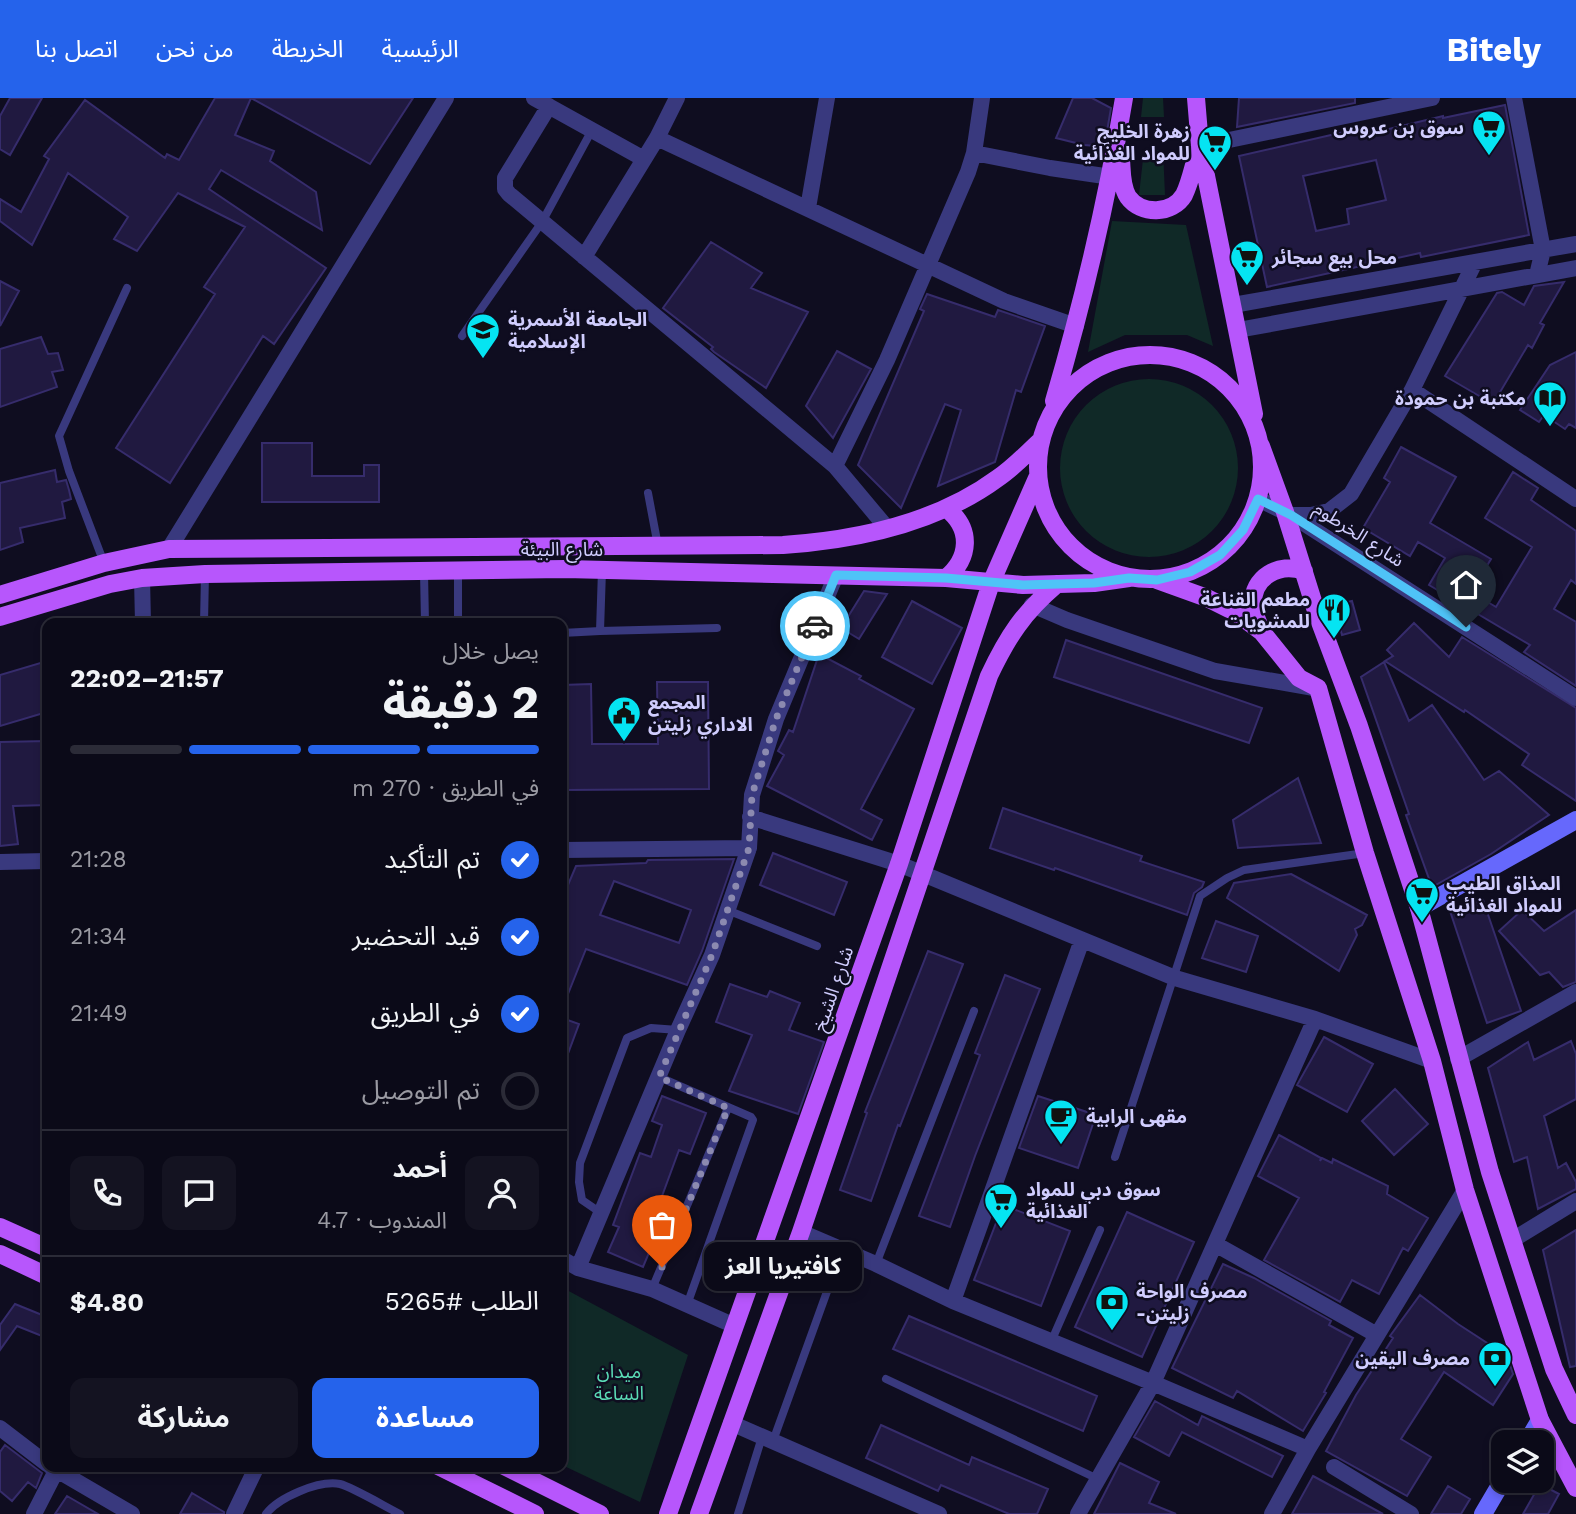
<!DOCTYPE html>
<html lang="ar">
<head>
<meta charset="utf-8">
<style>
	body { margin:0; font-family:"Work Sans","Noto Sans Arabic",sans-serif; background:#141321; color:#f1f3f6; direction:rtl; height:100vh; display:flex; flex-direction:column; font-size:26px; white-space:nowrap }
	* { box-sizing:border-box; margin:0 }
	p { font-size:23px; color:#9a9aa2 }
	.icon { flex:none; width:38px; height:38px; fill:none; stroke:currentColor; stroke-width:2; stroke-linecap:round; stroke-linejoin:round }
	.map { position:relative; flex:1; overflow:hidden; direction:ltr }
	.side { position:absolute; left:42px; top:520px; width:525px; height:854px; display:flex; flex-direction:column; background:#0b0a18; border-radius:14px; box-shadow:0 4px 10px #0003,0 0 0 2px #2b2b37; direction:rtl }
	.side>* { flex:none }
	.controls { position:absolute; left:1491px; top:1332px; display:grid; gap:14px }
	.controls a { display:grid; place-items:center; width:63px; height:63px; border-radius:14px; background:#0b0a18; box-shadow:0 4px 10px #0003,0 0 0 2px #2b2b37; font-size:35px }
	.pin { position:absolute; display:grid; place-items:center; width:60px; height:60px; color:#fff; margin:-72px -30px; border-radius:50% 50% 50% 0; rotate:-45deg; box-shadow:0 0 7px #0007 }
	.pin .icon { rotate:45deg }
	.courier { position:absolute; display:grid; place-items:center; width:70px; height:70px; margin:-35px; border:5px solid #4fc3f7; border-radius:50%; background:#fff; color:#222; box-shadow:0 2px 9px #0007 }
	.bubble { position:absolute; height:49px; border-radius:14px; background:#0b0a18; box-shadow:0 4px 10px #0003,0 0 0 2px #2b2b37; font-size:23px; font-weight:700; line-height:49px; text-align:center; direction:rtl }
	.head em { font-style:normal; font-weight:700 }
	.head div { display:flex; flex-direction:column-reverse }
	.head { display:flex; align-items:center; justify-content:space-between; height:119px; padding:0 28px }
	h1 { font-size:46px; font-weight:700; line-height:52px }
	.bar { display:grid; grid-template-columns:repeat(4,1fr); gap:10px 7px; align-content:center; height:84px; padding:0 28px }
	.bar i { height:9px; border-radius:5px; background:#2b2b37 }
	.bar .current { background:#2563eb }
	.bar p { grid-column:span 4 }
	.line { display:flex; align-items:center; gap:18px; padding:0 28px; border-top:2px solid #2b2b37 }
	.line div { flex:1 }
	.round { display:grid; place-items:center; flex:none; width:74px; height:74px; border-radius:14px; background:#141321 }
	ol { padding:0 28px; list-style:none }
	li { display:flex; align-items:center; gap:21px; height:77px }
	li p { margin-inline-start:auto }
	li .icon { padding:7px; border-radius:50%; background:#2563eb; color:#fff; stroke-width:4 }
	li:last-child { color:#9a9aa2 }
	li i { width:38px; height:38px; border:4px solid #2b2b37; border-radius:50% }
	.action { display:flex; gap:14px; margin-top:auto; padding:14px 28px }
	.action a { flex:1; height:80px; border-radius:14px; background:#2563eb; color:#fff; font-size:28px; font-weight:700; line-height:80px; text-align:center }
	.action a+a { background:#141321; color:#f1f3f6 }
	header { display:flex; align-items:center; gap:42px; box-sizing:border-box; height:98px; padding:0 35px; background:#2563eb; color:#fff }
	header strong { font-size:33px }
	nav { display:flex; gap:38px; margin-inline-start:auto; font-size:24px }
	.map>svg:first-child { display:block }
	.green { fill:#102927 }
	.building { fill:#201940; stroke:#362c6c; stroke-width:2; fill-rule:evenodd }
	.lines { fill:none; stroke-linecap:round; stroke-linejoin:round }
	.lane { stroke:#39397e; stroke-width:8 }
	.street { stroke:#39397e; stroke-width:16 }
	.secondary { stroke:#6668fc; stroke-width:18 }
	.primary { stroke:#b756fc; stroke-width:18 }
	.done { stroke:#8c8ab0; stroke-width:7; stroke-dasharray:0 12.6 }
	.route { stroke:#4fc3f7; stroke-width:9 }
	.labels { text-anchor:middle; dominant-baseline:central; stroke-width:5; stroke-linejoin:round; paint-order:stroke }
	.poi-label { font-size:19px; font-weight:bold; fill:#d0cdfe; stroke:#0f0d20; text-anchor:start }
	.street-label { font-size:19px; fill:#d0cdfe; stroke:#0f0d20 }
	.park-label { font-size:19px; fill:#5bdcb6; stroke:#0f0d20 }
</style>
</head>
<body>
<header>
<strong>Bitely</strong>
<nav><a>الرئيسية</a><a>الخريطة</a><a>من نحن</a><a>اتصل بنا</a></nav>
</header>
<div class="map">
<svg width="1576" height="1416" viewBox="0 0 1576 1416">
	<rect width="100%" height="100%" fill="#0f0d20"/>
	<path class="green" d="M1143 0H1163L1164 19H1141Z
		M1144 52H1163L1165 97H1139Z
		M1112 123 1186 127 1213 248 1187 237H1125L1088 254Z
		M1060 370a89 89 0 1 1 178 0a89 89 0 1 1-178 0Z
		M563 1190 688 1257 640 1404 562 1367Z"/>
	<path class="building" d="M10 0H42L10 57 0 51V18Z
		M215 0H251L235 37 274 53 270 63 316 94 322 132 221 72 209 91 326 170 274 246 263 238 170 385 116 350 215 196 204 189 245 129 178 95 137 153 114 141 128 119 68 75 32 147 0 123V101L21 114 49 61 44 58 85 2 165 60 167 56 179 62Z
		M251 0H413L370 66Z
		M1073 0H1092L1111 10 1105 45 1096 48 1084 47 1056 40Z
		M1239 0H1355V5L1237 29Z
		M1505 7 1529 137 1421 159 1420 155 1267 189 1239 58 1366 29 1368 36 1443 18V20ZM1376 62 1386 102 1347 111 1349 126 1316 133 1303 78Z
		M711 144 762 175 751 190 808 214 766 290 714 254 711 251 713 249 663 210Z
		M0 183 19 193 0 228Z
		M1564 184 1540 225 1544 227 1532 250 1528 247 1493 306 1445 278 1497 195 1502 194 1524 207 1534 188Z
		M927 196 995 219 998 212 1045 228 1021 294 1016 292 995 364 938 388 961 312 945 306 901 410 858 367 924 213 920 211Z
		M41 239 48 256 58 255 63 272 52 274 57 289 0 309V251Z
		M837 253 871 271 833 340 806 308Z
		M1576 254V330L1569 326 1565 331 1544 317 1539 324 1520 312 1550 267Z
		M262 345H312V378H364V367H379V404H262Z
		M1401 349 1456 379 1430 425 1491 461 1471 494 1496 509 1532 449 1485 420 1513 374 1538 390 1531 402 1576 433V486L1571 482 1554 511 1576 524V588L1524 554 1530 547 1429 487 1445 460 1418 444 1410 458 1363 430 1390 384 1384 380Z
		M55 372 57 384 66 382 69 392 71 401 62 404 65 420 20 430 23 444 0 452V385Z
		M864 493 887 496 859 541 841 530Z
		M912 503 962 530 932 586 882 559Z
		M1352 503 1360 532 1342 537 1334 507Z
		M1414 525 1449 559 1462 539 1576 610V703L1522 667 1529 656 1465 612 1464 614 1385 563 1393 558 1387 552Z
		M1066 542 1262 610 1249 645 1054 579Z
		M819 556 861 578 859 581 914 611 861 711 882 722 872 742 767 688 784 657 778 653 789 632 793 634Z
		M47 563V614L0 628V577Z
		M1384 564 1409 623 1432 607 1484 682 1499 673 1549 717 1491 756 1432 789 1406 717 1409 716 1361 579Z
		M657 584H708L709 691 562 692V587L591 586 592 646H658Z
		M47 643V707L13 708 18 746 0 748V644Z
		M1298 680 1321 745 1238 750 1233 722Z
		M1003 710 1142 758 1140 763 1204 784 1202 789 1194 795 1187 817 1055 770 1054 772 990 750Z
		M773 755 847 784 834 817 760 787Z
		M734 761 702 853 687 887 586 851 562 911V801L576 768 646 765 648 762ZM614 783 691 812 679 845 600 817Z
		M1291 776 1367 817 1362 827 1355 831 1357 837 1339 873 1227 800 1234 785Z
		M1483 802 1521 913 1487 925 1450 813Z
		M1522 812 1544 833 1576 812V884L1563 889 1549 874 1540 877 1499 833Z
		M1216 823 1258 838 1246 874 1202 860Z
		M928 853 963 866 900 1028 898 1027 871 1103 840 1092 867 1015 865 1014Z
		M1005 877 1040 891 975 1058 950 1129 919 1118 980 957 975 955Z
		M730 886 767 899 770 893 800 905 789 932 824 944 798 1016 729 993 752 937 716 924Z
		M562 920 579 926 563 969H562Z
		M1324 939 1373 966 1347 1014 1297 987Z
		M1571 943 1576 956V1001L1544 1018 1558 1070 1566 1065 1576 1084V1091L1538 1111 1527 1059 1514 1064 1488 970 1528 944 1534 962Z
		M1395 991 1428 1026 1394 1057 1362 1023Z
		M662 998 706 1015 690 1056 679 1052 644 1147 651 1150 643 1169 608 1154 619 1129 613 1127 640 1055 651 1059 662 1027 652 1023Z
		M1038 998 1096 1017 1078 1070 1019 1050Z
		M1279 1037 1321 1060 1320 1063 1322 1060 1332 1065 1333 1061 1388 1088 1387 1096 1428 1120 1408 1153 1403 1150 1379 1196 1352 1182 1340 1204 1264 1162 1299 1100 1258 1078Z
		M1003 1107 1070 1133 1041 1208 974 1182Z
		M1127 1114 1194 1144 1142 1259 1075 1229Z
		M1576 1132V1268L1570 1269 1543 1152Z
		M1223 1166 1254 1180 1331 1223 1329 1227 1353 1240 1324 1294 1326 1295 1303 1333 1237 1293 1233 1300 1172 1270Z
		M1420 1197 1458 1226 1507 1258 1513 1276 1493 1307 1444 1274 1401 1341 1431 1359 1407 1398 1326 1353 1356 1297 1393 1240 1390 1238Z
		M15 1206 47 1219V1240L17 1228 0 1252V1227Z
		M909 1218 1097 1298 1083 1333 893 1251Z
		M1155 1303 1198 1327 1202 1318 1283 1358 1272 1379 1182 1334 1169 1358 1134 1339Z
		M881 1327 969 1367 972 1359 1048 1391 1037 1416H1009L941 1387 938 1393 866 1360Z
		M5 1347 42 1375 36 1390 28 1384 12 1403 0 1393V1354Z
		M1120 1365 1159 1384 1149 1405 1176 1416H1094Z
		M1313 1378 1383 1416H1292Z
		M1540 1386 1559 1396 1548 1416H1523Z
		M1448 1388 1470 1401 1461 1416H1431Z
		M192 1395 224 1414V1416H180Z
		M67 1398 98 1416H55Z"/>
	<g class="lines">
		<path class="lane" d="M462 238 542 124 592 32
			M648 395 658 448
			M104 465 69 373 59 338 127 190
			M602 472 600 533 717 530
			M424 474 425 525
			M204 525 205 476
			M458 525V473
			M562 535 600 533
			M727 812 817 848
			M659 979 751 1019 753 1022 687 1207
			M1115 1059 1200 798 1227 780 1244 772 1365 755
			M601 1115 582 1102 579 1084 580 1065 627 940 651 930 678 932
			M876 1166 974 913
			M652 1191 728 1010
			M1051 1244 1100 1132
			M886 1281 1098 1381
			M773 1343 842 1152
			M266 1416C278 1400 318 1382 340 1386 352 1389 386 1409 400 1416
			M738 1416 762 1339"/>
		<path class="street" d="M534 0 644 61
			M1514 0 1543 152 1537 177
			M549 8 505 80V91L509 96 835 368 887 430
			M657 40 1004 203 1076 228
			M1200 48 1432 0
			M974 55 1050 70 1111 79
			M808 110 827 0
			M584 159 657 40 677 0
			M1233 207 1576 146
			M1238 232 1576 170
			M1412 292 1576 401
			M835 368 887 262 968 74 974 55 982 0
			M1258 401 1291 417 1576 600
			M1291 417H1311L1329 413 1351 396 1412 292 1475 164
			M169 451 446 0
			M142 480 143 525
			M1032 507 1067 522 1215 573 1314 590
			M750 719 899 766 1175 880 1315 921 1432 963
			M562 752 749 750
			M0 764 47 763
			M1458 961 1576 894
			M801 1134 876 1166 953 1203 1153 1285 1308 1351
			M1514 1141 1576 1103
			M1215 1146 1377 1237
			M562 1161 578 1170 652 1191 735 1228
			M578 1170 678 932 712 857 749 750 752 697 776 621 836 477
			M953 1203 1082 842
			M731 1325 939 1416
			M0 1330 47 1366
			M50 1368 132 1416
			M1334 1369 1411 1416
			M34 1416 56 1373
			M234 1416 257 1368
			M1078 1416 1153 1285 1315 921
			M1272 1416 1308 1351 1465 1092"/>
		<path class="secondary" d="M1419 810 1576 722
			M1527 1344 1540 1322
			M1483 1416 1503 1382"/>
		<path class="primary" d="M1196 0 1200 48 1254 316
			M1121 61C1122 73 1121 88 1128 99 1141 117 1172 117 1184 97 1191 83 1194 64 1199 50
			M1038 369a112 112 0 1 1 224 0a112 112 0 1 1-224 0Z
			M1054 303C1083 204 1107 103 1124 0
			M1261 348 1285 414 1317 516 1359 628 1419 810 1490 1074 1554 1271 1576 1317
			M946 480C970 460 972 431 947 411
			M1157 482 1207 500 1235 514 1262 534 1299 580 1318 590 1365 755 1432 963 1465 1092 1540 1322 1576 1390
			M0 497 104 465 169 451 783 447C857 442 937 425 998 380 1013 370 1026 356 1039 344
			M0 519 110 486 142 480 205 476 565 471 946 480 1023 487 1094 485 1129 480
			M1262 533C1258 525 1254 516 1253 507 1252 479 1279 464 1304 473
			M0 1129 47 1150
			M0 1156 47 1178
			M438 1368 535 1416
			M504 1368 600 1416
			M668 1416 899 766 991 485 1037 380
			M699 1416 801 1134 989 578C1008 538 1023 515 1057 486"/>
	</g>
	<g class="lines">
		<path class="done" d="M662 1169 728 1010 659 979 712 857 749 750 752 697 776 621 815 528"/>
		<path class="route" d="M815 528 836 477 946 480 1023 487 1094 485 1129 480 1157 482 1190 474 1220 457 1243 432 1258 401 1291 417 1466 529"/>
	</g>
	<defs>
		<g id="supermarket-pin" transform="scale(1.75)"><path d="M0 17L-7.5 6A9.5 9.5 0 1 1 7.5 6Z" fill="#05e4f2" stroke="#0f0d20"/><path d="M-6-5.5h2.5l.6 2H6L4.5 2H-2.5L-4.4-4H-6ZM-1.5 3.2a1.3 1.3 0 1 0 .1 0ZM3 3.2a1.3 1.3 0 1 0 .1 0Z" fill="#111"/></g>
		<g id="university-pin" transform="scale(1.75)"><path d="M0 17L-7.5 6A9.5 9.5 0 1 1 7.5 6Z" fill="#05e4f2" stroke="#0f0d20"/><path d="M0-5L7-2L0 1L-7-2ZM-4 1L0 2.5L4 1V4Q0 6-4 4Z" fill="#111"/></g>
		<g id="library-pin" transform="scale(1.75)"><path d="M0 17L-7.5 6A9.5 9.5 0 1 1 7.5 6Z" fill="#05e4f2" stroke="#0f0d20"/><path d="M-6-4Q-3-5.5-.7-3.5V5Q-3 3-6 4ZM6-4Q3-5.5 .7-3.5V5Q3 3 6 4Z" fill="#111"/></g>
		<g id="restaurant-pin" transform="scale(1.75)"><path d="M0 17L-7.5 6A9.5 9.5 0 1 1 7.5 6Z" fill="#05e4f2" stroke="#0f0d20"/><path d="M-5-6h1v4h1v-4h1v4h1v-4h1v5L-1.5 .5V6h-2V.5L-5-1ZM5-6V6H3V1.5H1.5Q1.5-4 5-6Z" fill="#111"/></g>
		<g id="civic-pin" transform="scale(1.75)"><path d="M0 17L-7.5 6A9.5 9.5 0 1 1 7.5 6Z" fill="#05e4f2" stroke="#0f0d20"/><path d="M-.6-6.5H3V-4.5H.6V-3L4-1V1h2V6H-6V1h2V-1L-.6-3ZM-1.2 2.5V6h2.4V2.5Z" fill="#111"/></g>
		<g id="cafe-pin" transform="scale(1.75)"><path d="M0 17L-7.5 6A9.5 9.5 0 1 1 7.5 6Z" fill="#05e4f2" stroke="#0f0d20"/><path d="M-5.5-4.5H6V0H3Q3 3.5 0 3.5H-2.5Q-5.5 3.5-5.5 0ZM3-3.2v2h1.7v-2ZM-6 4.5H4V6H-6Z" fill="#111"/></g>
		<g id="bank-pin" transform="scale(1.75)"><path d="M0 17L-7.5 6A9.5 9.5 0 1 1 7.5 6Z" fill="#05e4f2" stroke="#0f0d20"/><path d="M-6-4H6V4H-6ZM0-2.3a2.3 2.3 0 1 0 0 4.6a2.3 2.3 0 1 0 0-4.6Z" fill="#111"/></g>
	</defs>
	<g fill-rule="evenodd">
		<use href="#supermarket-pin" x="1489" y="29"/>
		<use href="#supermarket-pin" x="1215" y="44"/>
		<use href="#supermarket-pin" x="1247" y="159"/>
		<use href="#university-pin" x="483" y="232"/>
		<use href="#library-pin" x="1550" y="300"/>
		<use href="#restaurant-pin" x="1334" y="512"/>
		<use href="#civic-pin" x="624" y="615"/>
		<use href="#supermarket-pin" x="1422" y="796"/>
		<use href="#cafe-pin" x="1061" y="1018"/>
		<use href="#supermarket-pin" x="1001" y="1102"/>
		<use href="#bank-pin" x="1112" y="1204"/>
		<use href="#bank-pin" x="1495" y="1260"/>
	</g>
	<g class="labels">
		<g class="poi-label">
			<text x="1464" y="29" text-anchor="end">سوق بن عروس</text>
			<text x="1190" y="33" text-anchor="end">زهرة الخليج<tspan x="1190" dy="22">للمواد الغذائية</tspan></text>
			<text x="1272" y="159">محل بيع سجائر</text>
			<text x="508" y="221">الجامعة الأسمرية<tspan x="508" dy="22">الإسلامية</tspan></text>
			<text x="1526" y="300" text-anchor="end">مكتبة بن حمودة</text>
			<text x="1310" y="501" text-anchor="end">مطعم القناعة<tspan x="1310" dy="22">للمشويات</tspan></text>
			<text x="648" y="604">المجمع<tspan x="648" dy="22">الاداري زليتن</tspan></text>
			<text x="1446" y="785">المذاق الطيب<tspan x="1446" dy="22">للمواد الغذائية</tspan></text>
			<text x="1086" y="1018">مقهى الرابية</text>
			<text x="1026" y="1091">سوق دبي للمواد<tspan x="1026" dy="22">الغذائية</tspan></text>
			<text x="1136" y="1193">مصرف الواحة<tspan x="1136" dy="22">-زليتن</tspan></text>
			<text x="1470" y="1260" text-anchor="end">مصرف اليقين</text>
		</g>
		<g class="street-label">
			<text transform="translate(1359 436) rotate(33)">شارع الخرطوم</text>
			<text x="562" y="451">شارع البيئة</text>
			<text transform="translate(833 891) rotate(-71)">شارع الشيخ</text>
		</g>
		<g class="park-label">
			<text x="619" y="1273">ميدان<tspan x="619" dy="22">الساعة</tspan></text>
		</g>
	</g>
</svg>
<div class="controls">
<a><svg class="icon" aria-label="layers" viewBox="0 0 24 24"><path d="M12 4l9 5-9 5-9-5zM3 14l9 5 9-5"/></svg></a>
</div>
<div class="pin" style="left:662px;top:1169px;background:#ea580c"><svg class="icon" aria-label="bag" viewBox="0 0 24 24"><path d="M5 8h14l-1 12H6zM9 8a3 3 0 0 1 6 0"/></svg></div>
<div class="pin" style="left:1466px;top:529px;background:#1f2937"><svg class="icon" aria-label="home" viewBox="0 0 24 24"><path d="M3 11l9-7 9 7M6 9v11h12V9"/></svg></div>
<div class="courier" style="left:815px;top:528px"><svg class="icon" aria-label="car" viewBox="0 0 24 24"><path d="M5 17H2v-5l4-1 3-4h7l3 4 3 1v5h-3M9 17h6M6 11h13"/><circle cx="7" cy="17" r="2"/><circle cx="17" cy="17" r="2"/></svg></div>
<div class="bubble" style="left:704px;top:1144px;width:158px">كافتيريا العز</div>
<section class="side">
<div class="head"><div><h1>2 دقيقة</h1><p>يصل خلال</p></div><em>21:57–22:02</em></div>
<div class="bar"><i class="current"></i><i class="current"></i><i class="current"></i><i></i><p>في الطريق · 270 m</p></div>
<ol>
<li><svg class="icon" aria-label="check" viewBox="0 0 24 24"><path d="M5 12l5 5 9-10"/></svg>تم التأكيد<p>21:28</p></li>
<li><svg class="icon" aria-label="check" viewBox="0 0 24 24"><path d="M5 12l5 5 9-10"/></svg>قيد التحضير<p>21:34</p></li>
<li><svg class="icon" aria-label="check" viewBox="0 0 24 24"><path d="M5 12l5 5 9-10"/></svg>في الطريق<p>21:49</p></li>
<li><i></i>تم التوصيل</li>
</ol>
<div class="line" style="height:126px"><a class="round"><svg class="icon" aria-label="person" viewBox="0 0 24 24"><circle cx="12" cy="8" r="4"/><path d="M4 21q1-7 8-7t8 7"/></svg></a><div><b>أحمد</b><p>المندوب · 4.7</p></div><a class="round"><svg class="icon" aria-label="chat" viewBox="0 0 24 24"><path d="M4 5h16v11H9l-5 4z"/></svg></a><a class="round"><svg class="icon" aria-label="phone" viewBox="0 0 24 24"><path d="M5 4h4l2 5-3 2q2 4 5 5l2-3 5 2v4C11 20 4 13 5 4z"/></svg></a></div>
<div class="line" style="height:91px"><div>الطلب #5265</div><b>$4.80</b></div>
<div class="action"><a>مساعدة</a><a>مشاركة</a></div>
</section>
</div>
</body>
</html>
